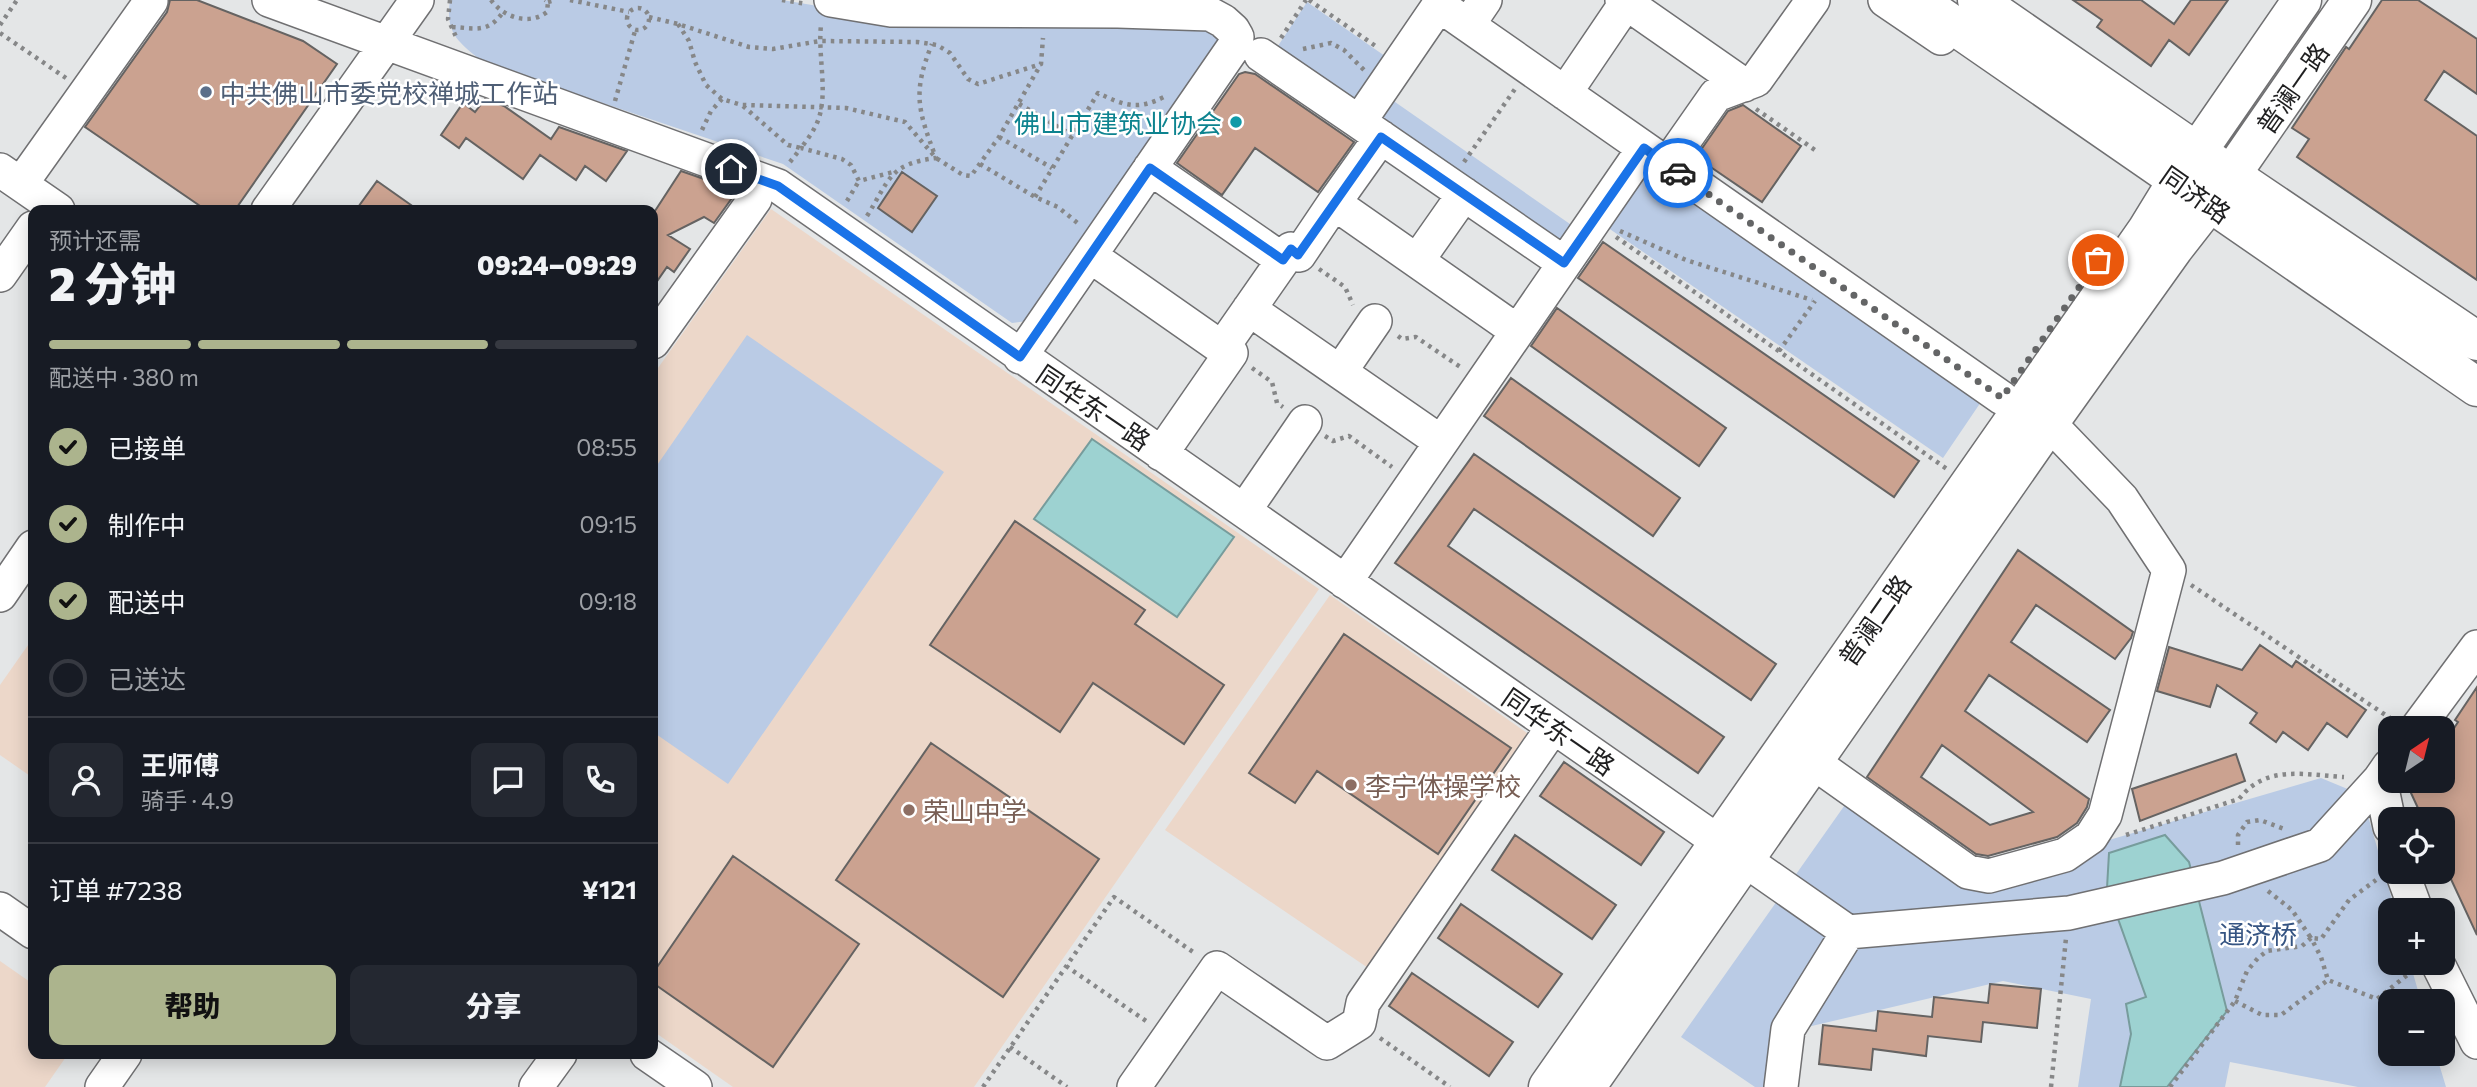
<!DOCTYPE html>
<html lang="zh">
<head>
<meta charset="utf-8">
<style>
	body { margin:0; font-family:Commissioner,"Noto Sans SC",sans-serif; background:#242831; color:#f1f3f6; height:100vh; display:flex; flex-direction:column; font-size:26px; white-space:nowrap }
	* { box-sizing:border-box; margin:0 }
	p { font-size:23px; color:#9ea1a6 }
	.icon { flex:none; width:38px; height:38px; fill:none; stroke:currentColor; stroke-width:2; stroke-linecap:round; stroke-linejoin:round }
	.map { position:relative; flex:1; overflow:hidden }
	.details { position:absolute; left:28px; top:205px; width:630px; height:854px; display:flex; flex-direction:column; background:#171b24; border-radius:14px; box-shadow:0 4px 18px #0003 }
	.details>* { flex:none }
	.needle { width:46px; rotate:35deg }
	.fabs { position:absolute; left:2378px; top:716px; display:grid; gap:14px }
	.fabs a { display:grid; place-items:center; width:77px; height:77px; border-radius:14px; background:#171b24; box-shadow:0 4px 18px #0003; font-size:35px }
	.pin { position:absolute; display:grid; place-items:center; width:60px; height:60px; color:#fff; margin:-30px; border:4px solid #fff; border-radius:50%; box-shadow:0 2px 7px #0007 }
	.courier { position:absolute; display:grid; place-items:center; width:70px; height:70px; margin:-35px; border:5px solid #1a73e8; border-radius:50%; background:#fff; color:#222; box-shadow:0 2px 9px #0007 }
	.headline em { font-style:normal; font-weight:800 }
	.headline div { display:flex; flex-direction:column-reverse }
	.headline { display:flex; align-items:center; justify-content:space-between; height:119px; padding:0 21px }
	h1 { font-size:46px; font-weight:800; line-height:52px }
	.bar { display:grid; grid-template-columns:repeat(4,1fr); gap:10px 7px; align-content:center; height:84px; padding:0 21px }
	.bar i { height:9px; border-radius:5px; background:#363941 }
	.bar .selected { background:#acb48d }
	.bar p { grid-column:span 4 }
	.line { display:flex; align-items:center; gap:18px; padding:0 21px; border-top:2px solid #363941 }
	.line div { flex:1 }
	.round { display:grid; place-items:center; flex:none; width:74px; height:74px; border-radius:14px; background:#242831 }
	ol { padding:0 21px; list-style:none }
	li { display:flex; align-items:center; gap:21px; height:77px }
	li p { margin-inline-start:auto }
	li .icon { padding:7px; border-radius:50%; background:#acb48d; color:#111; stroke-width:4 }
	li:last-child { color:#9ea1a6 }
	li i { width:38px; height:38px; border:4px solid #363941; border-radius:50% }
	.button { display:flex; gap:14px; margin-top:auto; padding:14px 21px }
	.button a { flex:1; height:80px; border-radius:14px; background:#acb48d; color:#111; font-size:28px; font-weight:800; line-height:80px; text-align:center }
	.button a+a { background:#242831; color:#f1f3f6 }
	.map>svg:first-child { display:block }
	.education { fill:#ecd7c9 }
	.green { fill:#bacbe5 }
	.water { fill:#9dd2d1; stroke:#779c9c; stroke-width:2 }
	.building { fill:#cba290; stroke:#656362; stroke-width:2; fill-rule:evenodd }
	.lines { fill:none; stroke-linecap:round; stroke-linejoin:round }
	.minor-casing { stroke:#707072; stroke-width:36 }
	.major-casing { stroke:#707072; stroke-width:41 }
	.path { stroke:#868788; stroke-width:4.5; stroke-dasharray:3.5 5; stroke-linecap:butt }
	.minor { stroke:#fff; stroke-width:33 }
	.major { stroke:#fff; stroke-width:38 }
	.done { stroke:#646566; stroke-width:7; stroke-dasharray:0 12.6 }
	.route { stroke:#1a73e8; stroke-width:9 }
	.service-dot { fill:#5c6f8a; stroke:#fff; stroke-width:2.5 }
	.culture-dot { fill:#0f9aa8; stroke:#fff; stroke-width:2.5 }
	.education-dot { fill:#8d6e63; stroke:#fff; stroke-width:2.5 }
	.labels { text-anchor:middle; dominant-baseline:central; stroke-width:5; stroke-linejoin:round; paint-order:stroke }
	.street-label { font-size:26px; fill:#1f1f20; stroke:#fff }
	.service-label { font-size:26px; fill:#4e5e75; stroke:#fff; text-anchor:start }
	.culture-label { font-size:26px; fill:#0d838f; stroke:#fff; text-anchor:end }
	.education-label { font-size:26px; fill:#785e54; stroke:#fff; text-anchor:start }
	.park-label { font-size:26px; fill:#355482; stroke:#fff }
</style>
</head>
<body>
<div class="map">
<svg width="2477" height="1087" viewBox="0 0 2477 1087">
	<rect width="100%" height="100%" fill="#e4e6e7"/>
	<path class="education" d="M771 209 1319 589 974 1087H733L653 1031V375Z
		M1330 595 1537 740 1374 972 1165 830Z
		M33 638V778L0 755V685Z
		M0 961 33 984V1054H68L45 1087H0Z"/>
	<path class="green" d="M450 0H782L890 18 1206 23 1220 40 1027 321 1012 323 783 164 484 63C459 42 445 35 450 0Z
		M1307 2 1395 63 1358 117 1270 58Z
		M1385 95 1580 231 1561 257 1367 121Z
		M1645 160 1985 396 1943 458 1601 223Z
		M747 335 944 472 728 784 653 732V471Z
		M2321 778 2362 795 2395 910H2390V962L2410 963 2421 1001H2390V1054H2436L2446 1087H2358L2230 1062 2225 1087H2078L2091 999 2003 981 1782 1033 1774 1087H1755L1681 1037 1847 802 1959 884Z"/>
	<path class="water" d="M1092 439 1234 537 1177 617 1034 519Z
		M2165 835 2189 862 2227 1011 2167 1087H2120L2131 1034 2126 1004 2146 997 2107 888 2109 853Z"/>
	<path class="building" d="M170 0H197L303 41 337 64 235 210H206L85 127 167 12Z
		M2073 0H2141L2174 24 2191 0H2228L2189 55 2169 40 2151 66 2097 27 2102 20Z
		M2382 0H2418L2477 39V94L2444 71 2425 100 2477 136V280L2297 157 2309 139 2292 128 2346 47 2349 49Z
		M1245 72 1255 74 1354 142 1318 192 1255 148 1222 195 1177 163 1239 74Z
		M485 99 504 106 551 139 559 127 627 151 606 181 585 166 576 180 540 155 523 179 466 138 459 148 441 135 463 103 475 112Z
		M1743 105 1801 146 1762 202 1696 157 1728 111Z
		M681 171 704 179 732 198 714 223 704 217 668 235 690 249 674 272 667 267 653 287V214Z
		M902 172 937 196 912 232 878 208Z
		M377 181 418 210H356Z
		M1603 242 1919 461 1894 497 1578 278Z
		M1557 308 1726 428 1699 466 1531 346Z
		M1511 378 1680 498 1653 536 1484 416Z
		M1474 454 1776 664 1751 700 1474 509 1448 546 1724 737 1698 773 1395 563Z
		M1015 521 1145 610 1135 624 1224 685 1184 744 1093 683 1060 732 930 645Z
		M2018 550 2133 632 2131 638 2115 659 2036 605 2011 642 2110 710 2087 742 1989 675 1965 711 2089 799 2087 807 2077 823 2057 837 1988 856 1976 854 1867 777ZM1942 745 2033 812 1990 825 1921 777Z
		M1344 634 1511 748 1438 854 1317 771 1295 803 1249 773Z
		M2260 645 2292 667 2296 661 2366 710 2347 737 2327 723 2308 750 2283 732 2276 742 2250 723 2257 713 2217 685 2210 707 2157 691 2169 647 2242 670Z
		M2477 687V935L2443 862V819H2423L2411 793 2419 780H2443V745L2458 722 2455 720Z
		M931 743 1099 859 1003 997 836 880Z
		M2236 754 2245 781 2140 821 2132 789Z
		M1564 762 1664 832 1641 865 1540 796Z
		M1515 835 1616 905 1592 939 1492 870Z
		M733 856 859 944 773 1067 653 983V973Z
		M1461 904 1562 974 1538 1007 1438 938Z
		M1412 973 1513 1042 1489 1076 1389 1006Z
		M1990 984 2041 989 2037 1028 1983 1022 1981 1042 1928 1036 1926 1056 1873 1049 1871 1070 1819 1064 1823 1025 1876 1031 1878 1011 1932 1017 1934 997 1988 1003Z"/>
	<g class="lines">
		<g class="minor-casing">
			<path id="minor" d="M269 0 778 186 1848 932 2069 913 2223 878 2320 845 2380 779
				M831 0 891 10 1118 11 1210 14 1223 21 1233 30 1237 37 1235 45 1020 357
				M1622 0 1744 85
				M1885 0 1941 38
				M1468 25 1485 0
				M1261 55 1359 122
				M1565 93 1626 3
				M1667 165 1716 95 1756 80 1813 0
				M1150 168 1283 260
				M0 170 58 210
				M21 184 151 1
				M1334 203 1381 137
				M268 210 417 0
				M1417 261 1517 331
				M1099 262 1222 348
				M1564 263 1359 122 1439 5 2002 398
				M0 275 33 228
				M1249 309 1441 442
				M653 342 755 199
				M1340 372 1375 321
				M1161 454 1231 353 1222 348 1291 249 1299 255 1334 203 1417 261 1464 194
				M1244 511 1305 422
				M1345 582 1644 148
				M0 595 33 547
				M2417 728 2477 647
				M2389 766 2380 779 2390 827
				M1827 772 1968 872 1989 876 2065 855 2091 837 2105 815 2169 570 2122 499 2049 423
				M2402 872 2416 910
				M0 909 33 932
				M2437 962 2477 1042
				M647 1054 695 1087
				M102 1087 125 1054
				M536 1087 560 1054
				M1134 1087 1217 968 1327 1043 1359 1023 1363 1003 1553 727
				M1781 1087 1788 1029 1848 932"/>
		</g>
		<g class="major-casing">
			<path id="major" d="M1917 0 2477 387
				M1977 0 2197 152 2477 341
				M1548 1087 2147 230 2177 181 2302 0
				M1586 1087 2049 423 2174 248 2231 175 2352 0"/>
		</g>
		<path class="path" d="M450 0 448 19 457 39
			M491 0C503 17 529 26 547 12L548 2 545 0
			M570 0 629 12
			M782 0 807 4
			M1309 0 1377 47
			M548 2 556 0
			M627 19a11 11 0 1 1 22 0a11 11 0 1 1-22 0Z
			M649 17 678 24 749 47 773 49 820 41 917 42 937 45 950 53 968 79 978 84 1041 64
			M678 24 689 41 695 62 706 85 722 99 742 105 846 108 905 122 936 158 963 175 971 176 999 137 1041 64 1043 38
			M0 25 17 0
			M452 27C475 28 488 34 503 12
			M0 33 66 78
			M1281 38 1306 0
			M1303 49 1331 43 1344 50 1364 70
			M615 101 635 31
			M1019 104 1072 135
			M743 106 788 145 801 148C810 136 819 124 821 109 826 85 818 52 821 25
			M1756 109 1815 150
			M702 130 711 111 722 99
			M999 137 1052 168
			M790 162 801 148 842 159 851 165 859 181 893 172
			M1464 162 1515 89
			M980 164 1035 197 1058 207 1080 225
			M1035 197 1098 93C1124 105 1136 111 1164 97
			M847 201 859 181
			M867 216C890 179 889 164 936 158 918 110 912 93 932 44
			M1620 231 1686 260 1812 300
			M1616 237 1947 469
			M1319 269 1345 287 1353 305
			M1398 336 1402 339 1416 337 1462 368
			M1779 351 1815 301
			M1252 368 1272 382 1277 403 1283 407
			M1325 436 1333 441 1349 436 1392 467
			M2191 585 2393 720
			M2126 835 2239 799C2266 764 2305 775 2344 777
			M2238 845V835L2247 822 2260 820 2284 829
			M2268 891 2292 910 2311 938 2321 939 2349 900 2376 880
			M1066 966 1146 1021
			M2235 1001 2262 1015H2281L2328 980
			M1380 1038 1450 1087
			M1010 1047 1067 1087
			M983 1087 1114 897 1196 954
			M2051 1087 2066 938
			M2170 1087 2235 1001 2247 971 2258 958 2267 951 2302 946 2311 938 2321 957 2328 980 2377 999 2411 972"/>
		<use href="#minor" class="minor"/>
		<use href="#major" class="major"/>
	</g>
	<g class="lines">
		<path class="done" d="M1678 173 2002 398 2098 260"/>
		<path class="route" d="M731 169 778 186 1020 357 1150 168 1283 260 1291 249 1298 255 1381 137 1564 263 1644 148 1678 173"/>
	</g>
	<circle class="service-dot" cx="206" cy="92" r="7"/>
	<circle class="culture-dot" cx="1236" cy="122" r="7"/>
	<g class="education-dot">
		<circle cx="1351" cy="785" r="7"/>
		<circle cx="909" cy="810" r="7"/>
	</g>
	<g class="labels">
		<g class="street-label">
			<text transform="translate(2292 88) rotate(-55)">普澜一路</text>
			<text transform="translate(2196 194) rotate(35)">同济路</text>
			<text transform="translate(1094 407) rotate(34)">同华东一路</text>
			<text transform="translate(1874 620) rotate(-55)">普澜二路</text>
			<text transform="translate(1559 731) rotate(35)">同华东一路</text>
		</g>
		<g class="service-label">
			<text x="220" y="92">中共佛山市委党校禅城工作站</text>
		</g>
		<g class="culture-label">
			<text x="1222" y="122">佛山市建筑业协会</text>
		</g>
		<g class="education-label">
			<text x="1365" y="785">李宁体操学校</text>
			<text x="923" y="810">荣山中学</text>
		</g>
		<g class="park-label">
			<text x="2258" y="933">通济桥</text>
		</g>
	</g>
</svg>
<div class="fabs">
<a><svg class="needle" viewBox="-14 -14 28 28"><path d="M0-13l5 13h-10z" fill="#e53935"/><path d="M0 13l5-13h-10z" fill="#9ea1a6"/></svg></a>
<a><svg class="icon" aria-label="locate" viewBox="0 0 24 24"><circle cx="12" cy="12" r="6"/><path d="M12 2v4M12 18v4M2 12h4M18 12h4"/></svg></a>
<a>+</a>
<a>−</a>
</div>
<div class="pin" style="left:2098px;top:260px;background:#ea580c"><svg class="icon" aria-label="bag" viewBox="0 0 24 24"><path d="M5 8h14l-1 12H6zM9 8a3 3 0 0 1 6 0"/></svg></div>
<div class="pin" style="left:731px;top:169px;background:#1f2937"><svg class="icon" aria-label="home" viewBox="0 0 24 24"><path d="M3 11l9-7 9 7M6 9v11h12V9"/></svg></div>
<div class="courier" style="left:1678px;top:173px"><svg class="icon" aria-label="car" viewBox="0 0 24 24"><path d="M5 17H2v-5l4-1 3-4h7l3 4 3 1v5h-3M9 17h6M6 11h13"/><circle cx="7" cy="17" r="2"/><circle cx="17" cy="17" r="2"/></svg></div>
<section class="details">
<div class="headline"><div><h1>2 分钟</h1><p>预计还需</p></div><em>09:24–09:29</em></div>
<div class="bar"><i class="selected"></i><i class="selected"></i><i class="selected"></i><i></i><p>配送中 · 380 m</p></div>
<ol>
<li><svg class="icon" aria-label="check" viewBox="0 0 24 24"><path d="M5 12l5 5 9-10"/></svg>已接单<p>08:55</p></li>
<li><svg class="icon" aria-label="check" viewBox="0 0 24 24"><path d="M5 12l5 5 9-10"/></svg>制作中<p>09:15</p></li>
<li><svg class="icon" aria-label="check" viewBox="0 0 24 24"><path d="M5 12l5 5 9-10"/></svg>配送中<p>09:18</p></li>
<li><i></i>已送达</li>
</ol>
<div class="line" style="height:126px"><a class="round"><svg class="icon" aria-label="person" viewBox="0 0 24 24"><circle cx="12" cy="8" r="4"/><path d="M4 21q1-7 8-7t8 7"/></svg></a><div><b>王师傅</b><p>骑手 · 4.9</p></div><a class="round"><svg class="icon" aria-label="chat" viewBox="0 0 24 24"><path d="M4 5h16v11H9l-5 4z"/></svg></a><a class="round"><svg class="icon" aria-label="phone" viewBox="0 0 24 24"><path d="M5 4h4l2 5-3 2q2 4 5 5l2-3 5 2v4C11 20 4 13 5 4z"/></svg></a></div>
<div class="line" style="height:91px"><div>订单 #7238</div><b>¥121</b></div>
<div class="button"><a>帮助</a><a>分享</a></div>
</section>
</div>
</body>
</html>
